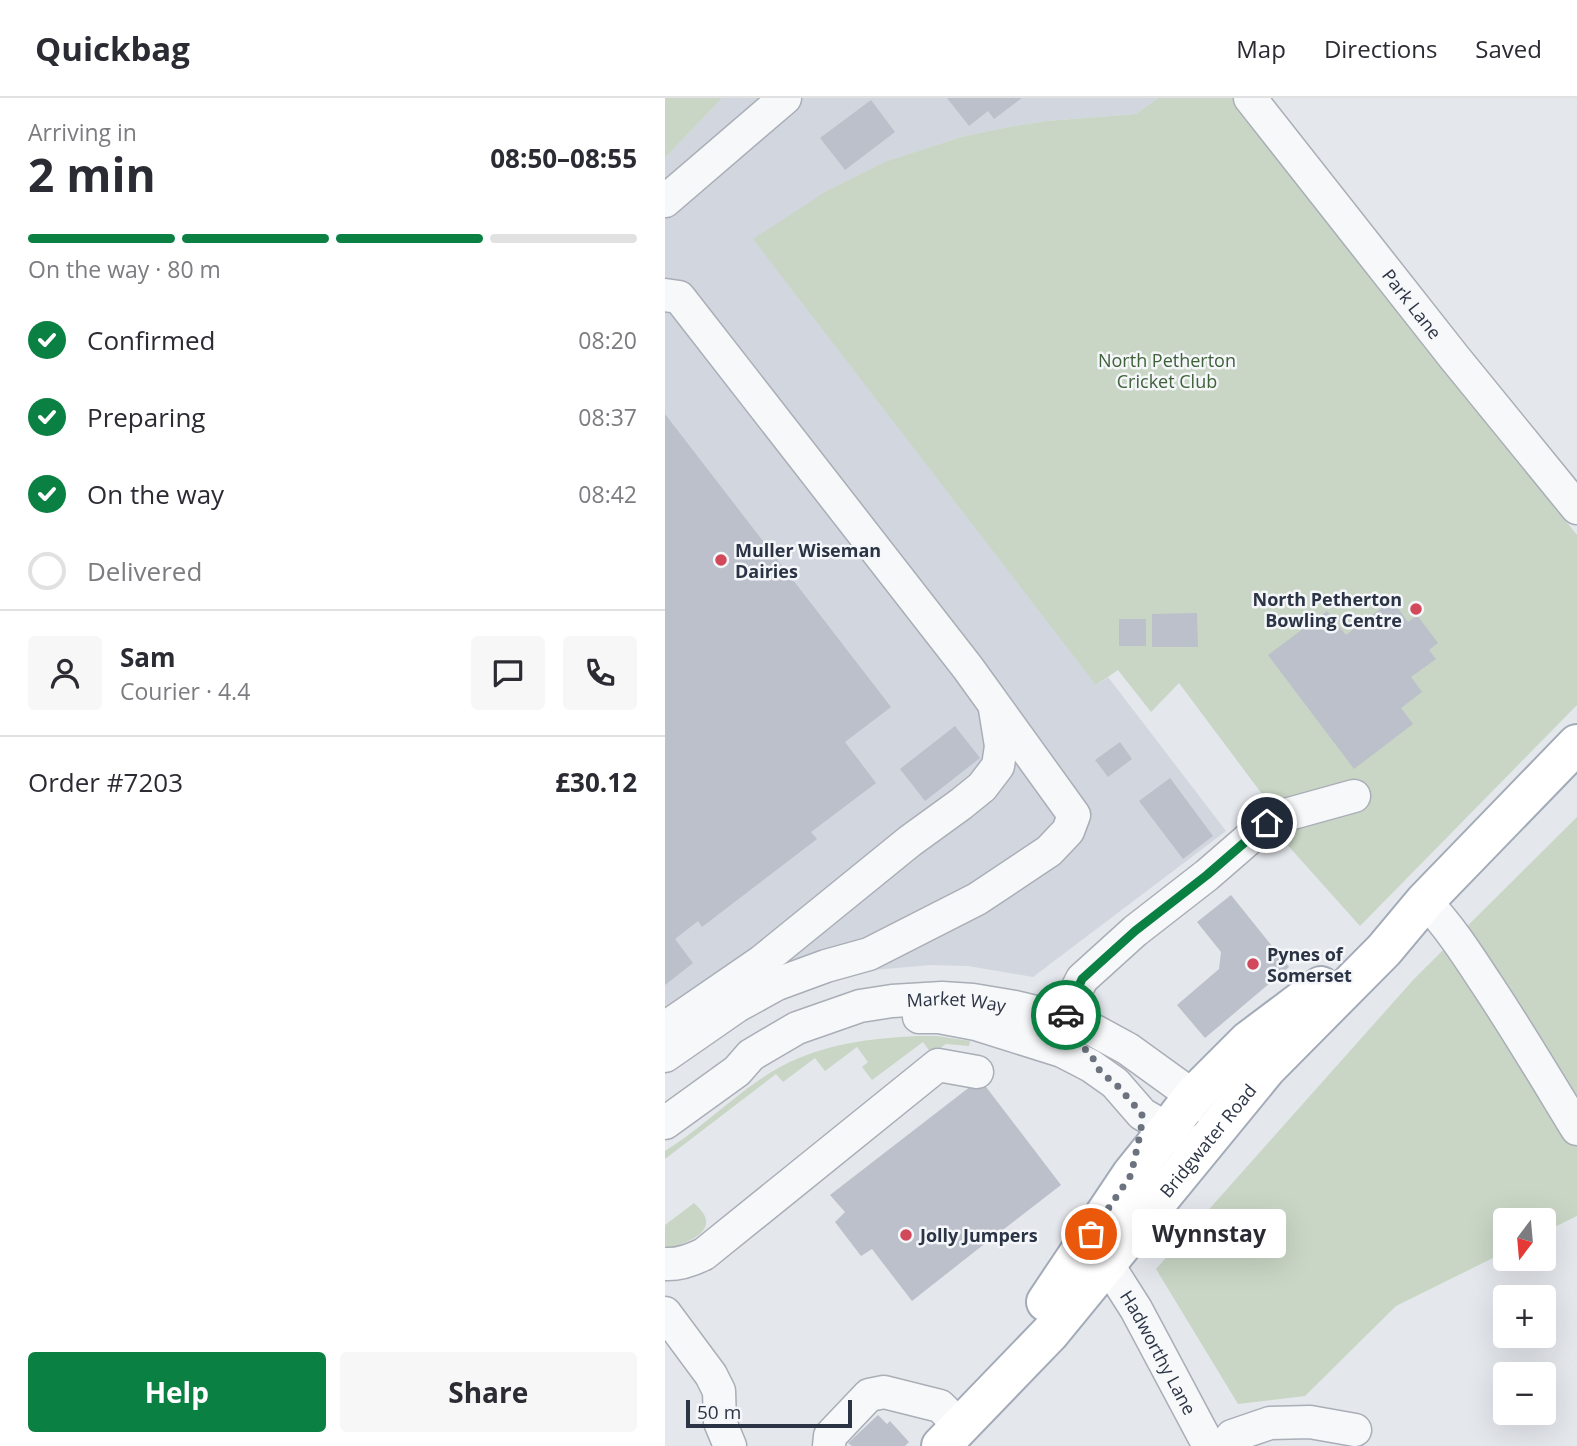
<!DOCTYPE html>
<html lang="en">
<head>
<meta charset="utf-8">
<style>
	body { margin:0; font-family:"Open Sans",sans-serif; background:#f7f7f7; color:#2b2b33; height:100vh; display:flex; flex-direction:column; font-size:26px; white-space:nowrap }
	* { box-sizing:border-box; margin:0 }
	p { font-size:23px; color:#7c7c81 }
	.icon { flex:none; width:38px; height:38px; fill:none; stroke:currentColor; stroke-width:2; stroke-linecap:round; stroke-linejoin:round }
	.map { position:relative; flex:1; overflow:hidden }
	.panel { display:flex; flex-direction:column; background:#fff; width:665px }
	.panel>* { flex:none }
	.needle { width:46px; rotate:196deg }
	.tools { position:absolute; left:828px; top:1110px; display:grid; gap:14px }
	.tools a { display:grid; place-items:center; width:63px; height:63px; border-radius:7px; background:#fff; box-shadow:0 7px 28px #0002; font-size:35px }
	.scale { position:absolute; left:21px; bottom:18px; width:166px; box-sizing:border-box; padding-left:7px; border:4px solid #2b3445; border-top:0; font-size:19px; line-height:24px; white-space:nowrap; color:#2b3445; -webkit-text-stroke:5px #f4f6f9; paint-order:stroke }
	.pin { position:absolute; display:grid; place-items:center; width:60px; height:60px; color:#fff; margin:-30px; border:4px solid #fff; border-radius:50%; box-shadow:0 2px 7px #0007 }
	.courier { position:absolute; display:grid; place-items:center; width:70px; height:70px; margin:-35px; border:5px solid #0b8043; border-radius:50%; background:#fff; color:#222; box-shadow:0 2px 9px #0007 }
	.bubble { position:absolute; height:49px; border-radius:7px; background:#fff; box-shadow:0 7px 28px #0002; font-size:23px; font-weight:700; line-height:49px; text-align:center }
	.head em { font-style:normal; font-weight:700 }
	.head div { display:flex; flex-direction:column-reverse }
	.head { display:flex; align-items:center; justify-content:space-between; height:119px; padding:0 28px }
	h1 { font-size:46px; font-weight:700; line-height:52px }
	.bar { display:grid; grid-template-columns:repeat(4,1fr); gap:10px 7px; align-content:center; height:84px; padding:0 28px }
	.bar i { height:9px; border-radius:5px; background:#e1e1e2 }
	.bar .on { background:#0b8043 }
	.bar p { grid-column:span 4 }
	.line { display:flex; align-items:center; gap:18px; padding:0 28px; border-top:2px solid #e1e1e2 }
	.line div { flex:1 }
	.round { display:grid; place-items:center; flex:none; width:74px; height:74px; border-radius:7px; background:#f7f7f7 }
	ol { padding:0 28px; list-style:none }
	li { display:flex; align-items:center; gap:21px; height:77px }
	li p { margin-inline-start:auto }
	li .icon { padding:7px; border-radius:50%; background:#0b8043; color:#fff; stroke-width:4 }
	li:last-child { color:#7c7c81 }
	li i { width:38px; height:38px; border:4px solid #e1e1e2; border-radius:50% }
	.button { display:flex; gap:14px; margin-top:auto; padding:14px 28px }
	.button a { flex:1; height:80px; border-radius:7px; background:#0b8043; color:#fff; font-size:28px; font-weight:700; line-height:80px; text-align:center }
	.button a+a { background:#f7f7f7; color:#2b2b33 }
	header { display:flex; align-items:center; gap:42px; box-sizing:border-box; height:98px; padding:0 35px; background:#fff; border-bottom:2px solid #e1e1e2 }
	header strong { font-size:33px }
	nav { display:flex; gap:38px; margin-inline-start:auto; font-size:24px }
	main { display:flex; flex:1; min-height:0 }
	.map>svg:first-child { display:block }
	.built { fill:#d2d6de }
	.green { fill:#c9d6c5 }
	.building { fill:#bbc0ca }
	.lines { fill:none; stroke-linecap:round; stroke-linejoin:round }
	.minor-casing { stroke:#a9aeb7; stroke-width:35 }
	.major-casing { stroke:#a3abb8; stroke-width:42 }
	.minor { stroke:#f7f8fa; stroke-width:32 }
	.major { stroke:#fff; stroke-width:38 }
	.done { stroke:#6c737f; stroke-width:7; stroke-dasharray:0 12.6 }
	.route { stroke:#0b8043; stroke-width:9 }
	.poi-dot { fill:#d1495b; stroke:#f4f6f9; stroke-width:2.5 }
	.labels { text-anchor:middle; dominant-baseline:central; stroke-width:5; stroke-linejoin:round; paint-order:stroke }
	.street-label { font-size:18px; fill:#2b3445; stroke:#f4f6f9 }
	.park-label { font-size:18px; fill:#3f6138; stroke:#f4f6f9 }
	.poi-label { font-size:18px; font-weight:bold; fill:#2b3445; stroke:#f4f6f9; text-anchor:start }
</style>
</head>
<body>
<header>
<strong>Quickbag</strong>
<nav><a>Map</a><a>Directions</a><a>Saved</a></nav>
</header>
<main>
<section class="panel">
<div class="head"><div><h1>2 min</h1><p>Arriving in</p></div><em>08:50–08:55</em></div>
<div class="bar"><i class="on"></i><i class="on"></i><i class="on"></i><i></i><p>On the way · 80 m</p></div>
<ol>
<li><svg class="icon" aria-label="check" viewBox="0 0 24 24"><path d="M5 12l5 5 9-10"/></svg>Confirmed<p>08:20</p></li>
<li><svg class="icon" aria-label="check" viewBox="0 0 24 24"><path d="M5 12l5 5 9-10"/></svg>Preparing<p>08:37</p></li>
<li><svg class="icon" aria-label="check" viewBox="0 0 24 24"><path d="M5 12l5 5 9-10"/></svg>On the way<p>08:42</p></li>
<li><i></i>Delivered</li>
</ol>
<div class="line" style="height:126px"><a class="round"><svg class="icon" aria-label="person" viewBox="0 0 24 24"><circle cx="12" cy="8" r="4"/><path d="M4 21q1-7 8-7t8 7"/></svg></a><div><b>Sam</b><p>Courier · 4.4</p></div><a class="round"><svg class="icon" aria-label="chat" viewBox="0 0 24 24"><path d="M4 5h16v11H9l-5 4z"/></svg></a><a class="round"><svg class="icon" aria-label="phone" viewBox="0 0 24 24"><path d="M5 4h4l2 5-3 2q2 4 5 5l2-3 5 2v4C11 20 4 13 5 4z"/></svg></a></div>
<div class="line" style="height:91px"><div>Order #7203</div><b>£30.12</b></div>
<div class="button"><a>Help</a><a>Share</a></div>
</section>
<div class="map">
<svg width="912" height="1348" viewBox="0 0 912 1348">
	<rect width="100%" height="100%" fill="#e4e7ec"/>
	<path class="built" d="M57 0H493L471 16 381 23 343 29 296 39 222 63 432 587 443 579 561 733 368 879 303 868 266 867 208 872 174 880 134 893 68 927 0 976V60Z"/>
	<path class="green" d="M0 0H57L0 60Z
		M493 0H572L739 222 912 437V607L695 828 592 713 603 704 514 585 486 614 453 572 431 587 88 141 160 94 222 63 296 39 343 29 381 23 471 16Z
		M912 719V1118L879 1134 878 1122H840V1154L731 1208 640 1298 573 1306 491 1171 749 881Z
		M253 938H272L305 943 304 948 281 946 267 956 258 944 207 982 197 969 203 964 192 949 160 973 150 960 118 984 111 976 0 1061V1053C12 1045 24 1037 35 1028 62 1007 87 984 117 968 159 946 206 940 253 938Z
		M29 1105C33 1109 41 1116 41 1123 43 1138 14 1148 2 1150L0 1147V1127Z"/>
	<path class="building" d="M282 0H357L329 21 323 13 304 28Z
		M206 2 230 34 180 72 155 40Z
		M0 316 226 609 180 644 211 685 146 734 152 741 37 829 33 823 10 841 28 865 0 887Z
		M727 502 743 524 752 517 773 545 764 552 771 561 746 579 757 594 736 610 748 626 689 671 603 557 662 513 681 537Z
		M532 515 533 549H487V516Z
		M454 521H481V548H454Z
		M290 628 315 660 260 703 235 671Z
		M455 644 467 661 443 679 430 662Z
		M505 680 548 738 518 761 474 703Z
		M566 797 624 869 540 940 512 907 554 871 556 854 532 824Z
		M315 981 396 1087 313 1151 247 1203 207 1151 196 1158 170 1124 180 1114 165 1097Z
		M213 1317 222 1326 225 1323 244 1344 240 1348H187L183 1345Z"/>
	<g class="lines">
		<g class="minor-casing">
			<g id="minor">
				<path id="s1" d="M585 0 789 259 912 410"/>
				<path d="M0 103 120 0"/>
				<path d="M0 197 14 199 303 570 409 717 403 733 384 753 312 801 204 856 161 868 112 886 72 908 0 958"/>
				<path d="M760 803C784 828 802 856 821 885 853 933 882 982 912 1031"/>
				<path d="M254 919H274L311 926 397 953 426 968 450 985 477 1016 524 1043"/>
				<path d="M0 930 96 864 245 743 296 706 317 689 333 668 336 648 330 611"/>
				<path d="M398 939 395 937 409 897 417 881 470 833 542 777 602 725 624 716 689 698"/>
				<path id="s2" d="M0 1025 72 973 86 957 132 930 195 908 227 903 277 900 308 902 350 909 400 921 430 933 463 951 528 998 546 1013"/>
				<path id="s3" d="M442 1163 450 1178 471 1211 544 1348"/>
				<path d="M0 1166C14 1167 27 1162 39 1156L273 967 312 974"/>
				<path d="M0 1215 46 1277 54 1293 55 1324 65 1348"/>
				<path d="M164 1348 165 1338 204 1297 219 1294 275 1308 295 1328"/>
				<path d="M563 1348 567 1338 605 1325 645 1324 690 1332"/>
			</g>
		</g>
		<g class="major-casing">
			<g id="major">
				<path d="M381 1204 466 1077 503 1031 528 998 583 943 656 888"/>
				<path id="s4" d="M276 1348 385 1235 602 970 719 852 760 803 912 646"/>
			</g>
		</g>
		<use href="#minor" class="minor"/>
		<use href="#major" class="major"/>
	</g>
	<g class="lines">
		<path class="done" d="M401 917 395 937 409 947 424 953 436 975 450 985 477 1016 476 1032 466 1077 426 1136"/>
		<path class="route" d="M401 917 417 881 470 833 542 777 602 725"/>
	</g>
	<g class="poi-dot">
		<circle cx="56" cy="462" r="7"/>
		<circle cx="751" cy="511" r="7"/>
		<circle cx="588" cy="866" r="7"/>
		<circle cx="241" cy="1137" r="7"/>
	</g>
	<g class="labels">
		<g class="street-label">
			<text stroke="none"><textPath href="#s1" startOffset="262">Park Lane</textPath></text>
			<text stroke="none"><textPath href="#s2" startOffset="327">Market Way</textPath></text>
			<text stroke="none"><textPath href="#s4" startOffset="406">Bridgwater Road</textPath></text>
			<text stroke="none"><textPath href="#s3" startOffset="105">Hadworthy Lane</textPath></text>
		</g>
		<g class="park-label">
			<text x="502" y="262">North Petherton<tspan x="502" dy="21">Cricket Club</tspan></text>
		</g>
		<g class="poi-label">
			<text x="70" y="452">Muller Wiseman<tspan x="70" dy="21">Dairies</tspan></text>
			<text x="737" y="501" text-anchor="end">North Petherton<tspan x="737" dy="21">Bowling Centre</tspan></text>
			<text x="602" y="856">Pynes of<tspan x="602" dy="21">Somerset</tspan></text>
			<text x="255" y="1137">Jolly Jumpers</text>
		</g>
	</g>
</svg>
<div class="tools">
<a><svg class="needle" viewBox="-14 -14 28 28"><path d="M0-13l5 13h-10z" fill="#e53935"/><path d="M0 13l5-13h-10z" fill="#7c7c81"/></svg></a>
<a>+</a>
<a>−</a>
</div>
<div class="scale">50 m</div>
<div class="pin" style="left:426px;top:1136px;background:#ea580c"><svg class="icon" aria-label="bag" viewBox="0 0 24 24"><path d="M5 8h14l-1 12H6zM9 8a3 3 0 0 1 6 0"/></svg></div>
<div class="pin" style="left:602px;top:725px;background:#1f2937"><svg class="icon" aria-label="home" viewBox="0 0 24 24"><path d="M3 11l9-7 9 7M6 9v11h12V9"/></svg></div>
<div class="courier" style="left:401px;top:917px"><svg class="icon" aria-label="car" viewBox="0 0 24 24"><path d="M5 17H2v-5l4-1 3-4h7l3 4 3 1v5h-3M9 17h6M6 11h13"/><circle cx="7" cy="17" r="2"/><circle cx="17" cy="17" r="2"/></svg></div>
<div class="bubble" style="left:467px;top:1111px;width:154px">Wynnstay</div>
</div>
</main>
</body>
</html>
